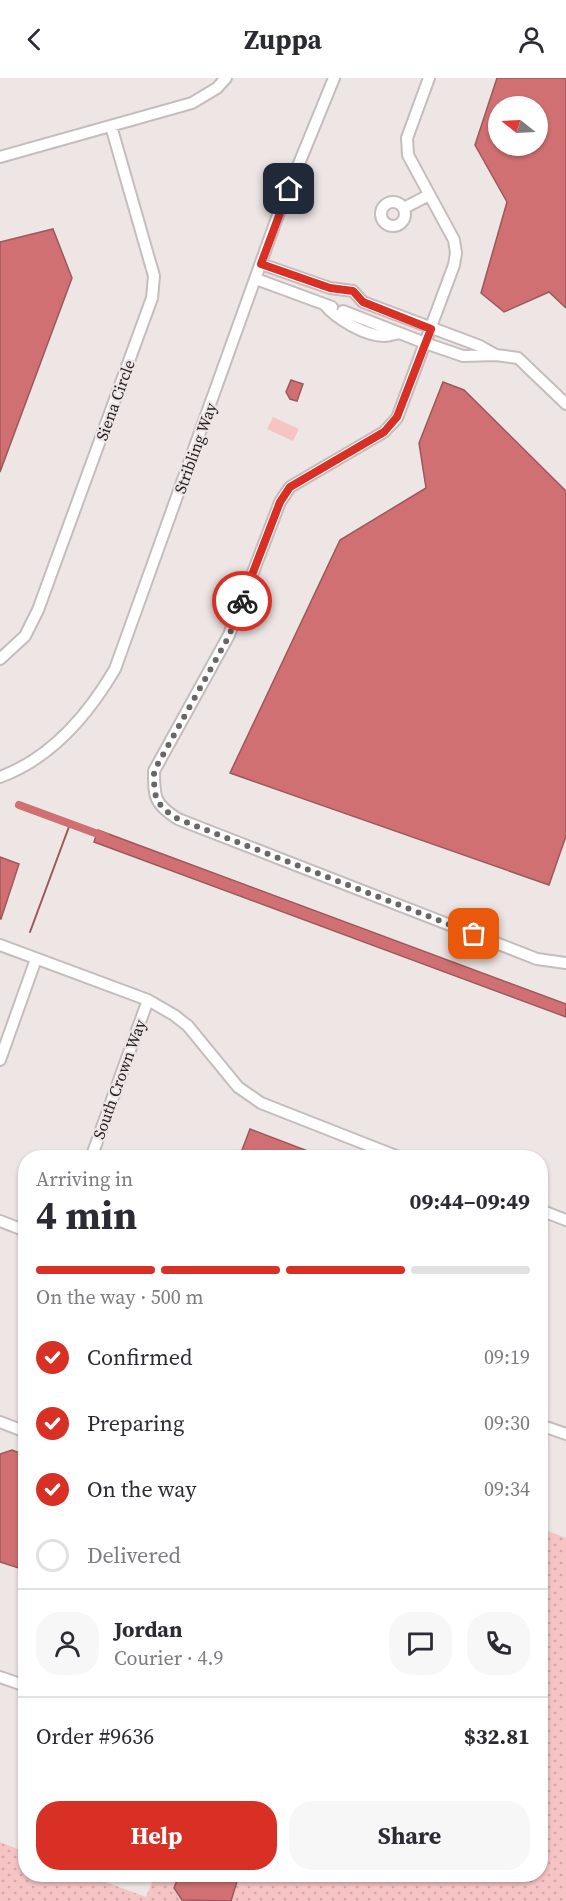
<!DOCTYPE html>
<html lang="en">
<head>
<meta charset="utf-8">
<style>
	body { margin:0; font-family:"Source Serif 4",serif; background:#f7f7f7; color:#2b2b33; height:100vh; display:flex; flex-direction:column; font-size:22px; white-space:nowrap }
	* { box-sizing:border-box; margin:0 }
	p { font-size:20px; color:#7c7c81 }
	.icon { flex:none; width:33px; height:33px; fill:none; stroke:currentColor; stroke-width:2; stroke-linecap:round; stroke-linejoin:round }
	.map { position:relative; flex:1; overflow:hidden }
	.details { position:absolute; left:18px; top:1072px; width:530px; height:732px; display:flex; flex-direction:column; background:#fff; border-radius:24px; box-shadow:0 2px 4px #0004 }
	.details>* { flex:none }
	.needle { width:39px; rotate:288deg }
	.fabs { position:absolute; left:488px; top:18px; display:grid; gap:12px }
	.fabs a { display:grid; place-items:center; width:60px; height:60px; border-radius:50%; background:#fff; box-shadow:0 2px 4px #0004; font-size:30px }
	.pin { position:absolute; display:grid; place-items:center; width:51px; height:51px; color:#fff; margin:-26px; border-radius:12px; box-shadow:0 3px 9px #0006 }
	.courier { position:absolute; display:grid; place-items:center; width:60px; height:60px; margin:-30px; border:4px solid #d93025; border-radius:50%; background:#fff; color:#222; box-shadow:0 2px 8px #0007 }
	.overview em { font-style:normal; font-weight:700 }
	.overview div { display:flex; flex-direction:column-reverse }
	.overview { display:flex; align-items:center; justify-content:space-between; height:102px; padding:0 18px }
	h1 { font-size:39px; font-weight:700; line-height:45px }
	.bar { display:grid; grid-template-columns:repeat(4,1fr); gap:9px 6px; align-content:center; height:72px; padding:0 18px }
	.bar i { height:8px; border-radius:4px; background:#e1e1e2 }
	.bar .current { background:#d93025 }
	.bar p { grid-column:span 4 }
	.line { display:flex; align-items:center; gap:15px; padding:0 18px; border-top:2px solid #e1e1e2 }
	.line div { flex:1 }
	.round { display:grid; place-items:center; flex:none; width:63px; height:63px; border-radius:24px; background:#f7f7f7 }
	ol { padding:0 18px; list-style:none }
	li { display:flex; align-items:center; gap:18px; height:66px }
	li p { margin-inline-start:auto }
	li .icon { padding:6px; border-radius:50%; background:#d93025; color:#fff; stroke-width:4 }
	li:last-child { color:#7c7c81 }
	li i { width:33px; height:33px; border:3px solid #e1e1e2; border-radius:50% }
	.button { display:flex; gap:12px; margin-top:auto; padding:12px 18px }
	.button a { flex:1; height:69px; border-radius:24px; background:#d93025; color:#fff; font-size:24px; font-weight:700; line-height:69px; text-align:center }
	.button a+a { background:#f7f7f7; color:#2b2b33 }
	header { display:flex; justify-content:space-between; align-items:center; height:78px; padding:0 18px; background:#fff; font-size:27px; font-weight:700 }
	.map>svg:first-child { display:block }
	.green { fill:#f6c4c4 }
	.park { fill:url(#park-dots) }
	.water { fill:#d07072; stroke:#9c585a; stroke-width:1.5; fill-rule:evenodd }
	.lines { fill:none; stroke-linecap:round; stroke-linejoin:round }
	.stream { stroke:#9c585a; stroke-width:2 }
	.canal { stroke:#d07072; stroke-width:8 }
	.minor-casing { stroke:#c5bdbd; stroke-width:14 }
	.minor { stroke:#fff; stroke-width:10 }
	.done { stroke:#6b6666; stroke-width:6; stroke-dasharray:0 10.8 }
	.route { stroke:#d93025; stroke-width:8 }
	.labels { text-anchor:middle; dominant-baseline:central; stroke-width:4.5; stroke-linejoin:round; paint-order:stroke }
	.street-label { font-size:16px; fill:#242121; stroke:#eee6e5 }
</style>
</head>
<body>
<header><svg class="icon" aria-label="back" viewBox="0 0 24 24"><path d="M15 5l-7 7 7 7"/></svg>Zuppa<svg class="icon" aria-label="person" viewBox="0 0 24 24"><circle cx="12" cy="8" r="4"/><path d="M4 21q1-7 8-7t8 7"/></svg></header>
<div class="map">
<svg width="566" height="1823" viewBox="0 0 566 1823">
	<defs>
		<pattern id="park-dots" width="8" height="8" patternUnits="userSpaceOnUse" patternTransform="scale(1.5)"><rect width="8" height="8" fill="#f6c4c4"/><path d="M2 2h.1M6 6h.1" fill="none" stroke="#d3a8a8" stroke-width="1.8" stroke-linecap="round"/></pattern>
	</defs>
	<rect width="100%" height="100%" fill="#eee6e5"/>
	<path class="green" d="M273 339 299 351 293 363 267 351Z"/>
	<path class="park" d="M540 1450 566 1460V1823H0V1764L25 1774 26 1797H87L146 1819 155 1797H540Z"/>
	<path class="water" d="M497 0H566V230L549 214 504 234 481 215 507 124 475 67ZM498 28H537V68H498Z
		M53 151 72 200 0 394V164Z
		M291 302 303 306 297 323 290 321 286 314Z
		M443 304 464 312 566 413V758L549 807 230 695 340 462 426 410 419 365Z
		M98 752 566 926V939L94 764Z
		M0 779 19 786 1 841H0Z
		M250 1051 326 1080H239Z
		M12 1372 25 1377V1492L0 1484V1376Z
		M179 1797H239L231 1823 182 1822 174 1810Z"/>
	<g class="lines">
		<path class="stream" d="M30 854 70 746"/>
		<path class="canal" d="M19 727 106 759"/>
		<g class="minor-casing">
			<path id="minor" d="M429 0 407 60 408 77 454 162 456 175 454 187 397 340 384 354 290 409 280 424 229 557 154 693C154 719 154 726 178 741L537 881 566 885
				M0 79 192 25 217 10 226 0
				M381 136a12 12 0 1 1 24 0a12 12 0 1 1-24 0Z
				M404 130 429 117
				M261 186 330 210 353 213 363 224 480 268 496 277
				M256 201 332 229
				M325 227C336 241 366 258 384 258 389 258 394 256 399 255
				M343 233 425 265 463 278 496 277 518 280 566 326
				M0 581 25 558 38 532 152 220 154 198 111 48
				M0 699C52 680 88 637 115 591L278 137 334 0
				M0 867 148 922 174 937 188 948 238 1009 261 1025 401 1080
				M0 982 36 881
				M91 1080 148 922
				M540 1132 566 1142
				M0 1143 26 1153
				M0 1344 26 1354
				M540 1347 566 1356
				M0 1599 26 1608"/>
		</g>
		<use href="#minor" class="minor"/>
	</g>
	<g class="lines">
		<path class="done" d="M242 523 229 558 154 693C154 719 154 726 178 741L474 856"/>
		<path class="route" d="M242 523 280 424 290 409 384 354 397 339 431 251 363 224 353 213 330 210 261 186 289 111"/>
	</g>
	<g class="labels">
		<g class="street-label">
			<text transform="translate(115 322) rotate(-70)">Siena Circle</text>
			<text transform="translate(195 370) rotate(-70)">Stribling Way</text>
			<text transform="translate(119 1001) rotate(-70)">South Crown Way</text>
		</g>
	</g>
</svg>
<div class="fabs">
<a><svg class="needle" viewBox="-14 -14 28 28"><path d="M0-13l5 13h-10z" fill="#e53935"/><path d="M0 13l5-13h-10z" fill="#7c7c81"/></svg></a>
</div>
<div class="pin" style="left:474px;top:856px;background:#ea580c"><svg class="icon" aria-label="bag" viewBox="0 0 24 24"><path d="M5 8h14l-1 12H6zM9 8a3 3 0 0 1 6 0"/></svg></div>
<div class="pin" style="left:289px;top:111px;background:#1f2937"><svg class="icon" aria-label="home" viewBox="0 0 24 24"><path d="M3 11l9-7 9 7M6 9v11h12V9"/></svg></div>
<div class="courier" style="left:242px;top:523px"><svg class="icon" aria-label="bike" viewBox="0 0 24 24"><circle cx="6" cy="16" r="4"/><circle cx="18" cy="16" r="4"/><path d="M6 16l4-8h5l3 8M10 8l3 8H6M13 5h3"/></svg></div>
<section class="details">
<div class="overview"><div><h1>4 min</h1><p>Arriving in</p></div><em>09:44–09:49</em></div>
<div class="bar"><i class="current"></i><i class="current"></i><i class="current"></i><i></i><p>On the way · 500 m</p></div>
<ol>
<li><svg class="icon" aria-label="check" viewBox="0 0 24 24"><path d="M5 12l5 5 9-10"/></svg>Confirmed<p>09:19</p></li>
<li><svg class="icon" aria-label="check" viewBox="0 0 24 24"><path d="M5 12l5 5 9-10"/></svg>Preparing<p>09:30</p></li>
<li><svg class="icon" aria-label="check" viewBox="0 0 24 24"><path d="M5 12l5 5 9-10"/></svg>On the way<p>09:34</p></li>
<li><i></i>Delivered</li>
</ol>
<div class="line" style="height:108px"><a class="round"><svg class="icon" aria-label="person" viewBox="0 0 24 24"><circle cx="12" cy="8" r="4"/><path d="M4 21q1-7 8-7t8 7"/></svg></a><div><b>Jordan</b><p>Courier · 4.9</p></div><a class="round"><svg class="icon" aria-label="chat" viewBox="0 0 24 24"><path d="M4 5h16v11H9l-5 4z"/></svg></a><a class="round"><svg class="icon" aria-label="phone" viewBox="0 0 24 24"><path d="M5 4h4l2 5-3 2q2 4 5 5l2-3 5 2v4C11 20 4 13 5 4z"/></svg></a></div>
<div class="line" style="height:78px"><div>Order #9636</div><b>$32.81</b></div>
<div class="button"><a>Help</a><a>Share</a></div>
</section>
</div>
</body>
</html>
